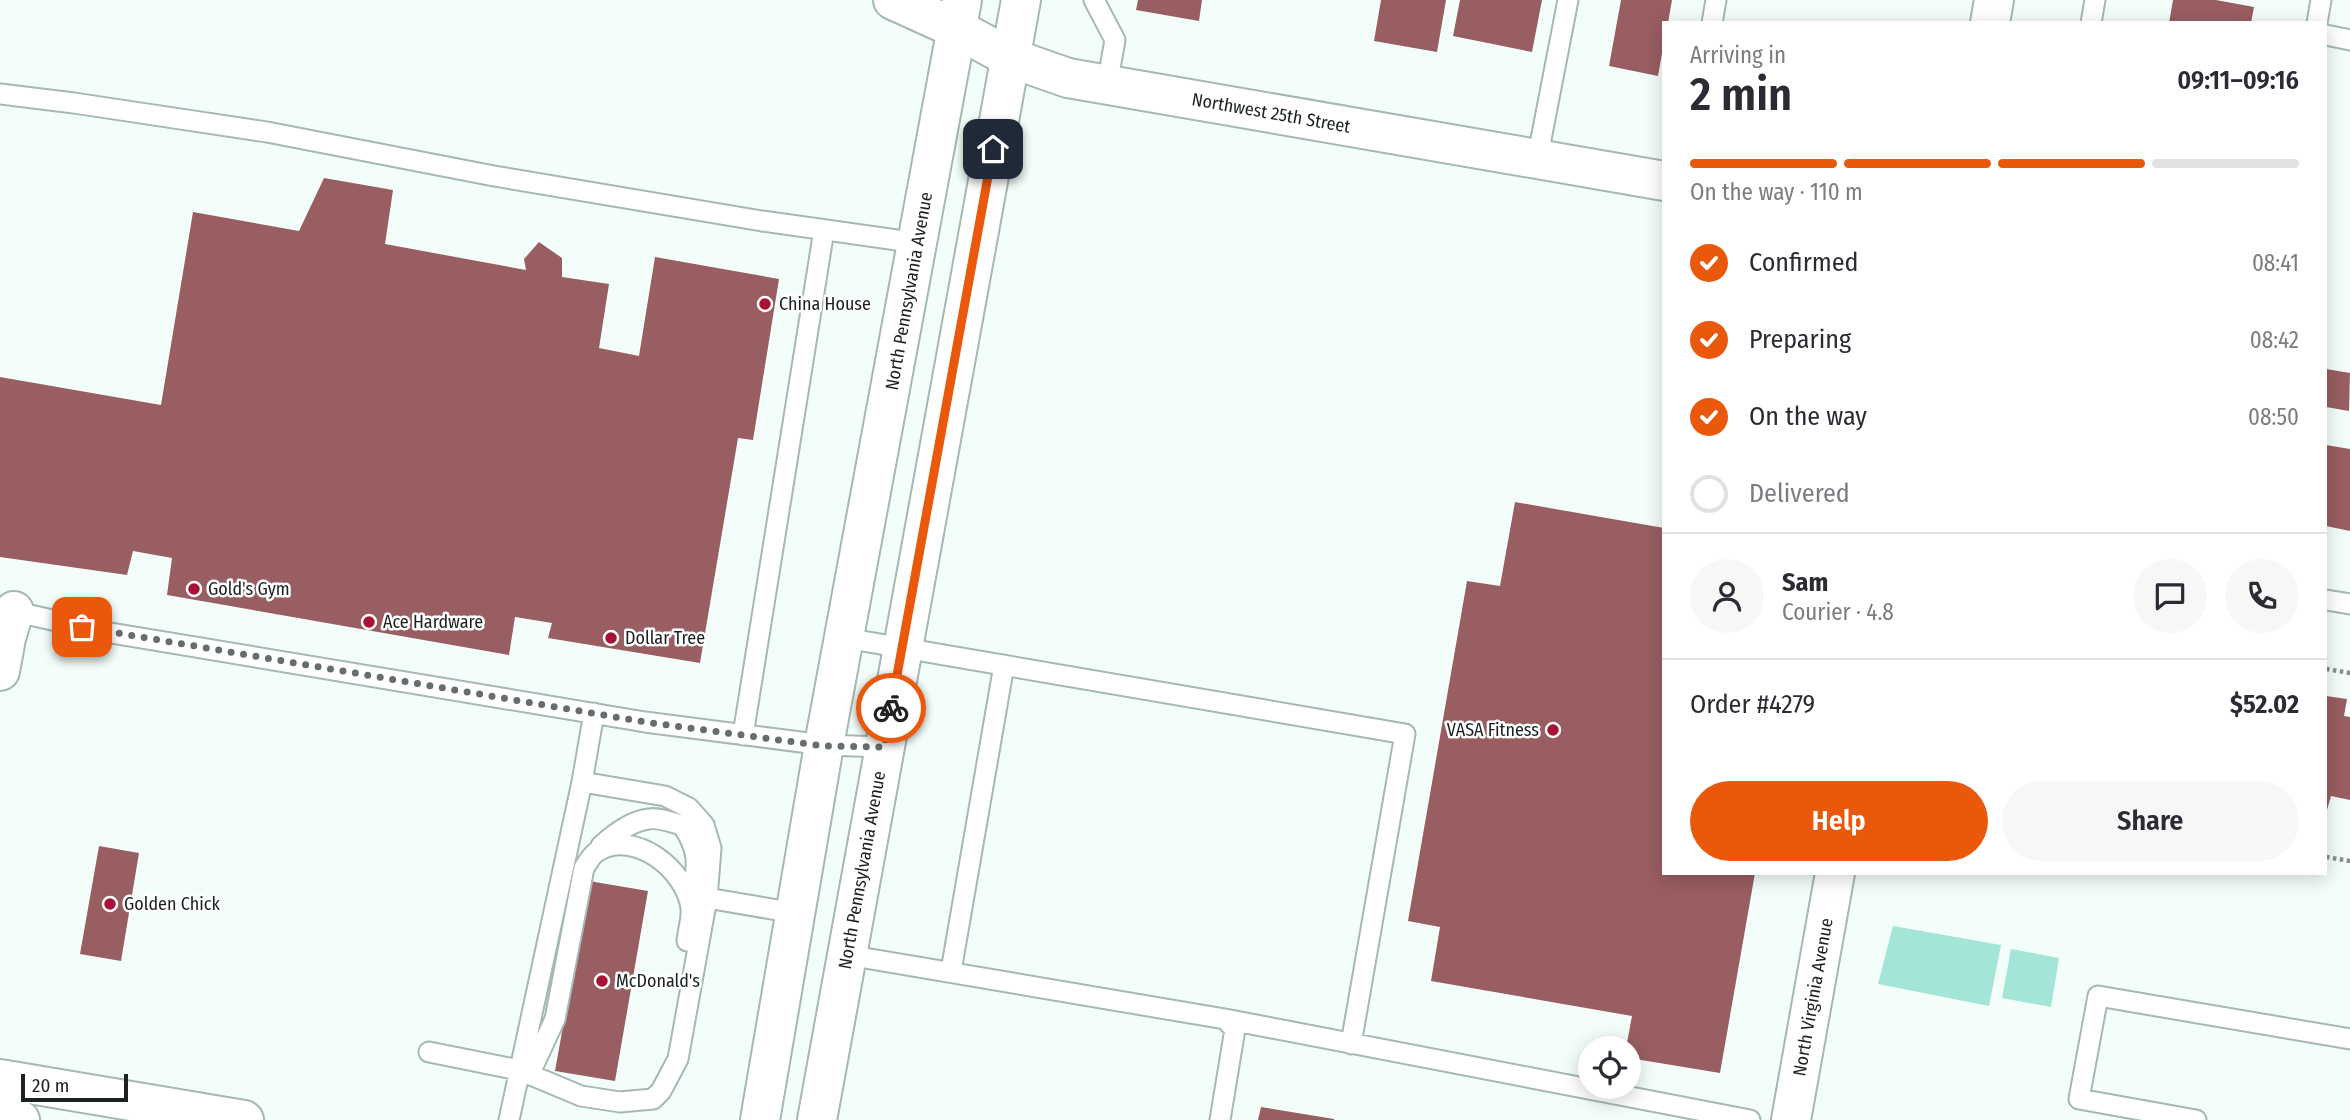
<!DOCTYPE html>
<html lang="en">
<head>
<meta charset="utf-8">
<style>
	body { margin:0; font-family:"Fira Sans Condensed",sans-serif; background:#f7f7f7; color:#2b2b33; height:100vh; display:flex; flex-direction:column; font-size:26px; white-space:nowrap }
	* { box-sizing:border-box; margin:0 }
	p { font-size:23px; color:#7c7c81 }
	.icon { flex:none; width:38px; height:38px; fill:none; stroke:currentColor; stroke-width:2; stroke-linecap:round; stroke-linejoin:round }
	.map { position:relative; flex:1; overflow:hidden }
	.details { position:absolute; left:1662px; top:21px; width:665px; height:854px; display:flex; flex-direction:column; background:#fff; border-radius:0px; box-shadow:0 4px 18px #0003 }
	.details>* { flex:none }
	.tools { position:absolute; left:1578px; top:1036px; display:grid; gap:14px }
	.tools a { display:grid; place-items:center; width:63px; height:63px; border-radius:50%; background:#fff; box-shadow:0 4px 18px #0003; font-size:35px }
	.scale { position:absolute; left:21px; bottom:18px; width:107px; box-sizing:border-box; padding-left:7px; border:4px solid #1a211f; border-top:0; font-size:19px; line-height:24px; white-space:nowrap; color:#1a211f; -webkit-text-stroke:5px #fff; paint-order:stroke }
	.pin { position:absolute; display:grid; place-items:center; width:60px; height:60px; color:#fff; margin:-30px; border-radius:14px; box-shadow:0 4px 10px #0006 }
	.courier { position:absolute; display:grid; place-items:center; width:70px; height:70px; margin:-35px; border:5px solid #ea580c; border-radius:50%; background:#fff; color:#222; box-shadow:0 2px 9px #0007 }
	.overview em { font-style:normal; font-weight:600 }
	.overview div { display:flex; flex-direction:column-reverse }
	.overview { display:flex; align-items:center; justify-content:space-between; height:119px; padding:0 28px }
	h1 { font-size:46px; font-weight:600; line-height:52px }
	.bar { display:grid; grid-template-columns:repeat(4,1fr); gap:10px 7px; align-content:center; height:84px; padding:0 28px }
	.bar i { height:9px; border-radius:5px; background:#e1e1e2 }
	.bar .on { background:#ea580c }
	.bar p { grid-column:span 4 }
	.line { display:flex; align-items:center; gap:18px; padding:0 28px; border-top:2px solid #e1e1e2 }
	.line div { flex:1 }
	.round { display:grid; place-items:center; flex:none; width:74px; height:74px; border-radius:37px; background:#f7f7f7 }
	ol { padding:0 28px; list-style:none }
	li { display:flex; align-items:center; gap:21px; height:77px }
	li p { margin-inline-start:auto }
	li .icon { padding:7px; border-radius:50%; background:#ea580c; color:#fff; stroke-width:4 }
	li:last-child { color:#7c7c81 }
	li i { width:38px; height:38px; border:4px solid #e1e1e2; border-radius:50% }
	.cta { display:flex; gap:14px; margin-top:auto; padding:14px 28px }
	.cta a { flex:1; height:80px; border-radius:42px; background:#ea580c; color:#fff; font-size:28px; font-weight:600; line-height:80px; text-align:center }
	.cta a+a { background:#f7f7f7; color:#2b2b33 }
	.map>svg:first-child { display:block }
	.green { fill:#a3e5d6 }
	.building { fill:#995e61 }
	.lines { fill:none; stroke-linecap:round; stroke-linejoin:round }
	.service-casing { stroke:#a6b8b4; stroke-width:23 }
	.minor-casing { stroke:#a6b8b4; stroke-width:42 }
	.tertiary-casing { stroke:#a6b8b4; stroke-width:42 }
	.secondary-casing { stroke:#a6b8b4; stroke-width:42 }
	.path { stroke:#868f8d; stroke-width:4.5; stroke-dasharray:3.5 3.5; stroke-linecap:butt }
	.service { stroke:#fff; stroke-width:19 }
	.minor { stroke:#fff; stroke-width:38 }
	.tertiary { stroke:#fff; stroke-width:38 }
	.secondary { stroke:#fff; stroke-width:38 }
	.done { stroke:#666e6c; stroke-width:7; stroke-dasharray:0 12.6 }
	.route { stroke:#ea580c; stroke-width:9 }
	.poi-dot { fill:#a91237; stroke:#fff; stroke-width:2.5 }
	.labels { text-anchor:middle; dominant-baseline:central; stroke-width:5; stroke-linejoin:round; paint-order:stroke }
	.street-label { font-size:18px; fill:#1a211f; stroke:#fff }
	.poi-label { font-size:18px; fill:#1a211f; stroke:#fff; text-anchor:start }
</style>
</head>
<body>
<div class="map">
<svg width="2350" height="1120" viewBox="0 0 2350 1120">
	<rect width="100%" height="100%" fill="#f3fefb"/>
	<path class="green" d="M1893 926 2001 945 1989 1006 1878 984Z
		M2011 949 2059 958 2051 1007 2002 998Z"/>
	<path class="building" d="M1138 0H1202L1199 21 1136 10Z
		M1381 0H1446L1437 52 1374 41Z
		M1460 0H1542L1532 52 1453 36Z
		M1621 0H1672L1668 23H1664V42L1658 76 1609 66Z
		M2173 0H2216L2254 7 2251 23H2169Z
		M324 178 393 190 385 244 526 270 524 259 539 242 562 258V277L609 284 599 348 639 356 655 257 779 279 753 440 738 438 700 663 548 638 552 623 515 617 509 655 167 595 172 558 133 551 127 575 0 557V377L161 405 193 212 299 231Z
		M2326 369 2350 373 2349 411 2326 407Z
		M2326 445 2350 449V531L2326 526Z
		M1515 502 1664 528V873H1755L1720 1073 1629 1058V1048H1626L1632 1016 1431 981 1440 927 1408 921 1467 581 1500 586Z
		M2326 696 2347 699 2344 716 2350 717V800L2331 796 2327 810Z
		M99 846 139 853 121 961 80 954Z
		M589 881 648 891 615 1081 555 1071Z
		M1261 1107 1334 1119V1120H1258Z"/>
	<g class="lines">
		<g class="service-casing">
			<path id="service" d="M1094 0 1115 40 1107 85
				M1712 23 1716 0
				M2091 23 2095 0
				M2317 23 2321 0
				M2326 35 2350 40
				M0 94 74 103 267 132 494 176 762 221 918 243
				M1537 160 1568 0
				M2326 600 2350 604
				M8 610 105 632 645 722 824 745 884 747
				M845 638 1405 734 1351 1044
				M743 735 824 230
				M582 782 594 713
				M601 846C614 834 631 821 649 819 659 817 673 823 682 825 704 856 695 872 691 907
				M707 898 795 913
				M847 955 1225 1019 1235 1029 1220 1120
				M951 971 1004 665
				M1225 1019 1750 1120
				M429 1052 519 1070 581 1096 620 1102 653 1099 661 1091 678 1059 707 898 711 848 704 825 689 808 665 796 582 782 509 1120
				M529 1075 555 1019 584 868C588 862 592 854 598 851 635 829 686 870 691 908 692 918 688 931 687 941
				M2196 1120 2079 1099 2098 996 2350 1039"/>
		</g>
		<g class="minor-casing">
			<path id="minor" d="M893 0 957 29 1011 58 1068 78 1664 181
				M1990 23 1994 0
				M1791 1120 1835 873"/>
		</g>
		<g class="tertiary-casing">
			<path id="tertiary" d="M0 671 6 638 14 611
				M0 1108 20 1120"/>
		</g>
		<g class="secondary-casing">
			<path id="secondary" d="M0 1079 244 1120
				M760 1120 824 745 962 0
				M817 1120 1021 0"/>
		</g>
		<path class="path" d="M2326 669 2350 673
			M2326 857 2350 861"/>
		<use href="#service" class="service"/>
		<use href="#minor" class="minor"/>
		<use href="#tertiary" class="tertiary"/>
		<use href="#secondary" class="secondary"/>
	</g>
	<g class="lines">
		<path class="done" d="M82 627 645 722 824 746 884 747 891 708"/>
		<path class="route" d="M891 708 993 149"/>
	</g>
	<g class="poi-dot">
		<circle cx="765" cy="304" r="7"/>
		<circle cx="194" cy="589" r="7"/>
		<circle cx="369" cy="622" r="7"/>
		<circle cx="611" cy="638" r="7"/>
		<circle cx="1553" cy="730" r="7"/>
		<circle cx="110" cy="904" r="7"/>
		<circle cx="602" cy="981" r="7"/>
	</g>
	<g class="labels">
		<g class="street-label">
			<text transform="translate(1271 113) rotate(10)">Northwest 25th Street</text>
			<text transform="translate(909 291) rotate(-80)">North Pennsylvania Avenue</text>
			<text transform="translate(862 870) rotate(-80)">North Pennsylvania Avenue</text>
			<text transform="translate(1813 997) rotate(-80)">North Virginia Avenue</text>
		</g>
		<g class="poi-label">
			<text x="779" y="304">China House</text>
			<text x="208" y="589">Gold's Gym</text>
			<text x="383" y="622">Ace Hardware</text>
			<text x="625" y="638">Dollar Tree</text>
			<text x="1539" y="730" text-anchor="end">VASA Fitness</text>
			<text x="124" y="904">Golden Chick</text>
			<text x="616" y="981">McDonald's</text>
		</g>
	</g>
</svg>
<div class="tools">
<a><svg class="icon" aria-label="locate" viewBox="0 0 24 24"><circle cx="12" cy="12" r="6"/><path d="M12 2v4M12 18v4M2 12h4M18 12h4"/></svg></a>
</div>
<div class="scale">20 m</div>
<div class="pin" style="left:82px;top:627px;background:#ea580c"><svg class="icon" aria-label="bag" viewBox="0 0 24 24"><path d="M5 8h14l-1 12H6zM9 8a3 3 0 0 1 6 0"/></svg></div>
<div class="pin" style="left:993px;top:149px;background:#1f2937"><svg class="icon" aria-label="home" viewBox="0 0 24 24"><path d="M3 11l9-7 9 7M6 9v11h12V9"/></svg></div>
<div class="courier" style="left:891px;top:708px"><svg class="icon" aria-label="bike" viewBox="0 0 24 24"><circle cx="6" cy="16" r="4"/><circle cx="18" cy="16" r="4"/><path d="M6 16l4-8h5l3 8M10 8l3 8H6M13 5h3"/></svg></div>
<section class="details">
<div class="overview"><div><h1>2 min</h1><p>Arriving in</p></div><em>09:11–09:16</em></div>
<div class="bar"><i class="on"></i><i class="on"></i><i class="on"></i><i></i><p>On the way · 110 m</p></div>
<ol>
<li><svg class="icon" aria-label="check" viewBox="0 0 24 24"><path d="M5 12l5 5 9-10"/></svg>Confirmed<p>08:41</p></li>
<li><svg class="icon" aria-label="check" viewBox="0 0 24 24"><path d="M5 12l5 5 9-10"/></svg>Preparing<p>08:42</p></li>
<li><svg class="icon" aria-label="check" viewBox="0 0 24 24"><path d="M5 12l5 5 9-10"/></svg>On the way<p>08:50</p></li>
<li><i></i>Delivered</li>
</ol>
<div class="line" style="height:126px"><a class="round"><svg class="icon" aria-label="person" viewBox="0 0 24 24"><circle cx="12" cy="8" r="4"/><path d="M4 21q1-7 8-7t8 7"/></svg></a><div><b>Sam</b><p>Courier · 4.8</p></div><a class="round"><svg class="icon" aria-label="chat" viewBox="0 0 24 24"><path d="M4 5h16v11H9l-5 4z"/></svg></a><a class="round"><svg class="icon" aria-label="phone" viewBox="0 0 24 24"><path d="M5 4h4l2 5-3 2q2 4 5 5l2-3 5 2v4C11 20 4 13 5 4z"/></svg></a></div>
<div class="line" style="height:91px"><div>Order #4279</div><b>$52.02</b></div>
<div class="cta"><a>Help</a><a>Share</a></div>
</section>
</div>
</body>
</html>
